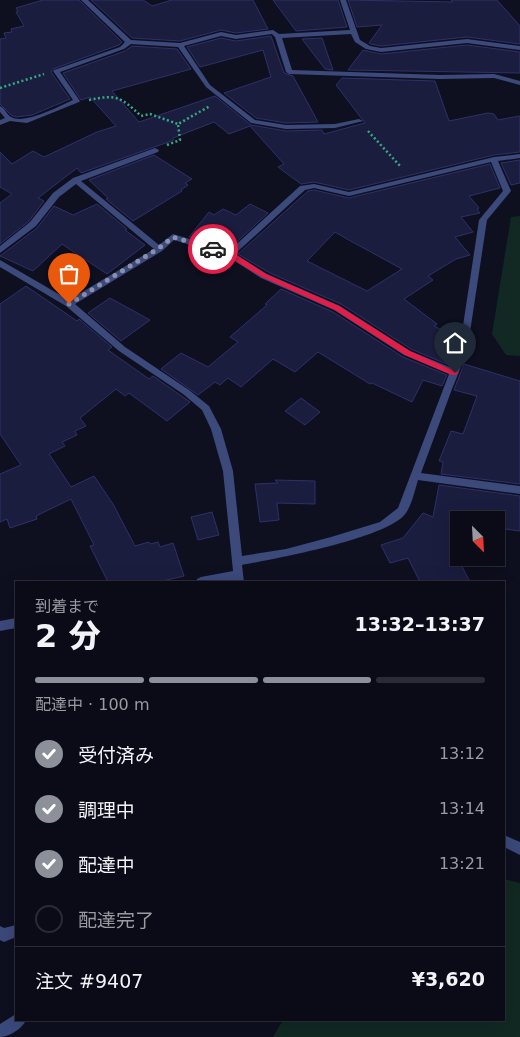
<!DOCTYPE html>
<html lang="ja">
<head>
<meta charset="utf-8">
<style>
	body { margin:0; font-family:"DejaVu Sans","Noto Sans JP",sans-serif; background:#131420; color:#f1f3f6; height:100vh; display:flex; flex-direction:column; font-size:19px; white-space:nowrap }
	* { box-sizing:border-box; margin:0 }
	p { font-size:16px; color:#999ba1 }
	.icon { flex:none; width:28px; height:28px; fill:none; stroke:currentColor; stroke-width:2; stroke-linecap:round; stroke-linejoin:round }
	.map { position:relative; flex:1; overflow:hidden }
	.side { position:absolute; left:15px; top:581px; width:490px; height:440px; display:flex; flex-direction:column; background:#0a0b17; border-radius:0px; box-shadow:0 5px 20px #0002,0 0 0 1px #2a2b36 }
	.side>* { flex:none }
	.needle { width:32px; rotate:156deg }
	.fabs { position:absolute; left:450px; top:511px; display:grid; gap:10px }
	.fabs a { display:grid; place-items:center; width:55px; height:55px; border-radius:0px; background:#0a0b17; box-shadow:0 5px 20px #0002,0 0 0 1px #2a2b36; font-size:25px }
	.pin { position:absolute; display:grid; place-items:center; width:42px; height:42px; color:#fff; margin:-51px -21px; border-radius:50% 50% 50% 0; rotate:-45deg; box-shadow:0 0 5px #0007 }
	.pin .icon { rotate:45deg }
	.courier { position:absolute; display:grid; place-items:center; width:50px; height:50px; margin:-25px; border:4px solid #e11d48; border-radius:50%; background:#fff; color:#222; box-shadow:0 1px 6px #0007 }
	.overview em { font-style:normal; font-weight:800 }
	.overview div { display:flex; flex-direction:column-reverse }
	.overview { display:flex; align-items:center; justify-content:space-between; height:85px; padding:0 20px }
	h1 { font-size:32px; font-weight:800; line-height:38px }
	.bar { display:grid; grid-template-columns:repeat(4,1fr); gap:8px 5px; align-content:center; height:60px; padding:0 20px }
	.bar i { height:6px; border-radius:4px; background:#2a2b36 }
	.bar .active { background:#8c9099 }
	.bar p { grid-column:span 4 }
	.line { display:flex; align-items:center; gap:12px; padding:0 20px; border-top:1px solid #2a2b36 }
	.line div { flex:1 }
	ol { padding:0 20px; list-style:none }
	li { display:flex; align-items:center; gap:15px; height:55px }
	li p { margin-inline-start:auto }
	li .icon { padding:5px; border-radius:50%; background:#8c9099; color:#fff; stroke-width:4 }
	li:last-child { color:#999ba1 }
	li i { width:28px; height:28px; border:2px solid #2a2b36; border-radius:50% }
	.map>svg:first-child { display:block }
	.green { fill:#112922 }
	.building { fill:#1b1d3f; stroke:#2e3169; fill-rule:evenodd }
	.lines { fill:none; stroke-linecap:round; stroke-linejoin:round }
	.path { stroke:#34aa85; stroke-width:2.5; stroke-dasharray:2 2.5; stroke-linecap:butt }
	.street { fill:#3b497b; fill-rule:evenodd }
	.route { fill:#e11d48 }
	.done { stroke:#8b90af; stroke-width:5; stroke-dasharray:0 9 }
</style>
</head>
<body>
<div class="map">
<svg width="520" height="1037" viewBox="0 0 520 1037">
	<rect width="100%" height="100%" fill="#0e0f1f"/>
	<path class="green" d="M520 216V356L506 355 492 334 511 217Z
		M504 879 520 883V1037H273L283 1020H504Z"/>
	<path class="building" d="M43 0H79L122 42 119 45 53 69 51 72 70 99 32 115 16 117 11 115 0 104V39L6 38 4 33 12 32 11 29 24 26 16 12 18 11 16 8Z
		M91 0H143L152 6 172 0H253L268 29 236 33 221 30 180 41 132 38Z
		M273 0H338L347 27 296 31Z
		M348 0 453 2 451 0H497L520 26V44L467 37 381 46 371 44 369 43 382 25 357 27Z
		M271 36 284 73 293 76 318 122 286 123 256 118 224 93 271 77 263 50 200 67 187 47 221 38 236 41Z
		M322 38 333 70 325 69 302 39Z
		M467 45 520 52V73L348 70 363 50 381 54Z
		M132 46 177 49 191 69 112 91 139 122 215 96 251 125 286 131 322 130 324 134 365 123 336 85 342 78 435 81 449 121 488 113 494 114 498 120 520 116V152L494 155 349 190 314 182 301 184 278 167 284 164 250 126 229 134 214 122 173 138 174 140 81 173 77 168 38 198 44 201 29 221 0 244V203L12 194 0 187V152L12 164 33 151 44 157 97 132 116 126 90 97 81 100 63 73 125 51Z
		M154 155 192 179 185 183 188 185 181 190 182 191 133 221 106 199 108 198 89 180Z
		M520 160V183L511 185 501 163Z
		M490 164 500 188 469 196 479 208 477 209 480 213 461 217 473 232 455 237 470 255 456 259 428 276 433 280 404 299 437 324 434 326 454 336 451 339 456 342 440 358 453 361 451 366 411 349 341 304 270 273 238 254 308 191 314 190 349 198ZM335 232 347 239 402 269 367 291 307 261Z
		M97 204 127 229 125 230 145 245 107 274 62 244 33 271 0 256 37 228 54 206 73 215Z
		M250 204 268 213 229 249 189 237 209 212 214 215 223 209 236 215Z
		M26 286 77 321 79 319 112 347 108 350 149 379 153 376 190 402 167 421 129 393 125 396 116 389 80 418 86 426 75 431 77 435 62 442 65 446 49 454 71 487 94 476 113 504 135 546 149 542 150 544 158 542 160 547 173 543 184 576 158 582H108L90 546 94 545 71 499 36 516 37 519 10 528 7 519 0 522V474L21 465 0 434V304Z
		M281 289 333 312 403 357 447 375 442 386 423 380 412 402 372 383 370 384 318 352 295 372 273 359 241 387 228 378 220 385 215 382 198 395 161 369 181 353 208 367 238 342 230 337 267 305 265 304Z
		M110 298 150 320 121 341 88 313Z
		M464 364 520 381V484L441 474 443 462 439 461 451 431 463 434 477 396 454 390Z
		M301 398 320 412 305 425 285 411Z
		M275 480 315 481V504L277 503 279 520 260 522 255 484 278 483Z
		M439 485 520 496V531L498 528V520H459V561L470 582H420L408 558 390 563 381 545 403 538 423 513 433 517Z
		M212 512 219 535 198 540 191 517Z"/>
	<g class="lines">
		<path class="path" d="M0 88 44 74
			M89 100C116 94 121 97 141 116L150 114 178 124
			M368 131 401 167
			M167 145 180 140 178 124 210 106"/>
		<path class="street" d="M81 0H88L131 40 180 43 221 32 236 35 273 30 279 34 350 30 340 0H346L360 40 370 46 381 48 467 39 520 46V50L467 43 381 52 366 49 355 42 351 34 282 38 292 70 440 75 494 74 520 81V85L494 78 440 79 289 74 286 72 275 37 272 34 236 39 221 36 184 46 210 85 255 120 286 125 335 124 359 119 363 121 335 128 286 129 251 123 206 87 178 47 131 44 124 49 60 72 80 101 79 102 27 123 10 121 0 125V120L5 118 0 112V106C5 108 7 115 11 117 24 125 60 106 73 100L53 71 54 70 120 47 125 42Z
			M155 148 159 150 158 152 81 181 159 245 173 234 229 251 300 186 314 184 349 192 494 157 520 154V158L498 161 511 191 487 220 467 352 452 389 421 473 520 486V494L418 480C415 490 412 504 406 513 389 538 274 559 242 565L244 582H234V580L220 582H196L197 579 201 577 233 571 223 471 211 429 202 410 183 394 119 351 66 306 0 267V260L69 300 154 249 76 184 59 197 36 226 0 253V246L30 222 53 193 73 178ZM491 162 503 191 479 220 459 352 452 368 410 351 340 306 267 274 235 254 305 190 314 188 349 196ZM174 240 227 256 261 278 334 310 404 355 449 374 398 508 380 522 331 537 286 549 242 556 233 471 221 429 209 406 189 390 125 347 75 304 162 251Z
			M16 618V628L0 631V621Z
			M504 835 520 842V855L504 847Z
			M16 925V937L4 942 0 940V926L4 928Z
			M16 1014V1020H26C23 1028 9 1037 0 1037V1024Z"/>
	</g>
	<path class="route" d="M213 247 232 252 266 274 339 306 410 351 459 373 455 375H452L405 355 335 310 262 277 227 256 210 250 209 249Z"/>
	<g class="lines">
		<path class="done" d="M69 304 159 248 173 237 213 249"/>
	</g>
</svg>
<div class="fabs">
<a><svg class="needle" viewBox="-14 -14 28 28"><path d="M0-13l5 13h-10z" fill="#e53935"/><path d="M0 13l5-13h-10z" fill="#999ba1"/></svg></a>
</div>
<div class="pin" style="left:69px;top:304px;background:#ea580c"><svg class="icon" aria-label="bag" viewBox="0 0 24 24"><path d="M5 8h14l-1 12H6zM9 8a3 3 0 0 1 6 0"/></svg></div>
<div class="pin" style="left:455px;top:373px;background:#1f2937"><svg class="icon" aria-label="home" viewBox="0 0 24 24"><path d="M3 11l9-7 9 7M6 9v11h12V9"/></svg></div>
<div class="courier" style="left:213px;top:249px"><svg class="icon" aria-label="car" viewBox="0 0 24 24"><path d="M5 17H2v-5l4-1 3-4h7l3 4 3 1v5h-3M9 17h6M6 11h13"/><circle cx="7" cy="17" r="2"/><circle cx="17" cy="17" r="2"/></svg></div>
<section class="side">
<div class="overview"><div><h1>2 分</h1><p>到着まで</p></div><em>13:32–13:37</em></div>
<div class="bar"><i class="active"></i><i class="active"></i><i class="active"></i><i></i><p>配達中 · 100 m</p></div>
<ol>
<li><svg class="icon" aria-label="check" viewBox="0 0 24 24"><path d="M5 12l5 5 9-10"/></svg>受付済み<p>13:12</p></li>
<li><svg class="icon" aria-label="check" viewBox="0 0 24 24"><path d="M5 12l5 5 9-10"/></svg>調理中<p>13:14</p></li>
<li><svg class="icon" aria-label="check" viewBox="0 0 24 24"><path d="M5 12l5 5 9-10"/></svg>配達中<p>13:21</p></li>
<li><i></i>配達完了</li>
</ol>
<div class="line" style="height:65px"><div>注文 #9407</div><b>¥3,620</b></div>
</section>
</div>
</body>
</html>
